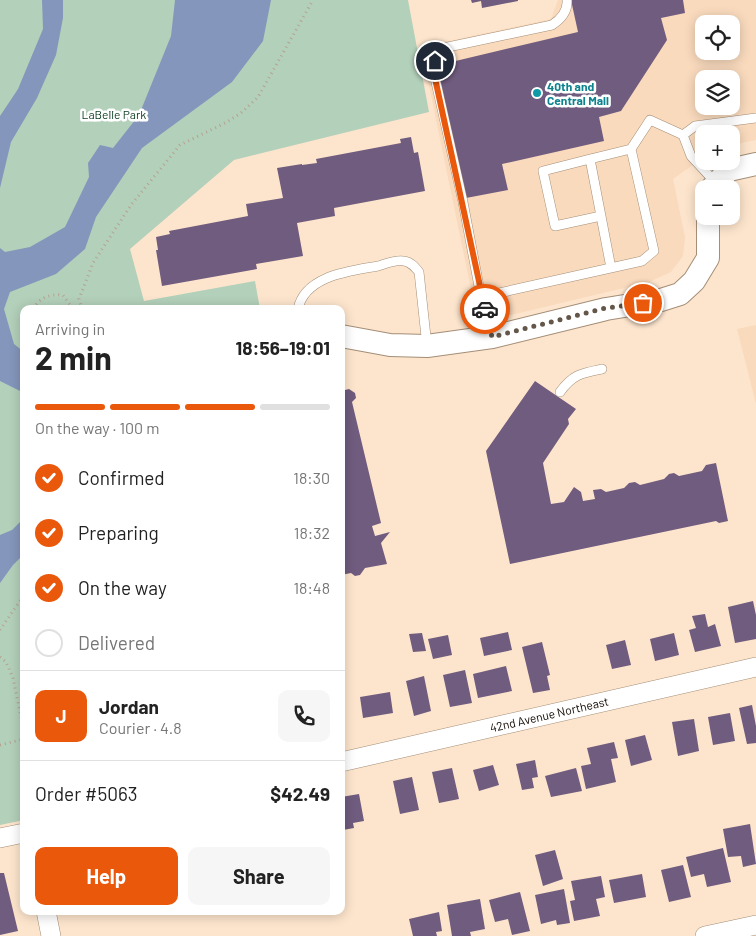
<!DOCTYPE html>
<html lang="en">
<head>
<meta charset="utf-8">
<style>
	body { margin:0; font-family:Barlow,sans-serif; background:#f6f6f6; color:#222; height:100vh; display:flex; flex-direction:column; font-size:19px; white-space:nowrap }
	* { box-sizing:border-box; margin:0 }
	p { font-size:16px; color:#767676 }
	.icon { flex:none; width:28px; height:28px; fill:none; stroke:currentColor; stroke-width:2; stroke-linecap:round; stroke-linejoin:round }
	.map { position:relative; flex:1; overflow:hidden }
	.side { position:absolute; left:20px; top:305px; width:325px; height:610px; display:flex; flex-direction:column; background:#fff; border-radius:10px; box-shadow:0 2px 12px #0003 }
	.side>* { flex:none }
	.fabs { position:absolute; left:695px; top:15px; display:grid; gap:10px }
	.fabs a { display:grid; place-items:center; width:45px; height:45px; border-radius:10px; background:#fff; box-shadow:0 2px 12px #0003; font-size:25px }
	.pin { position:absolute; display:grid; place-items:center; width:42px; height:42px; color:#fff; margin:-21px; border:2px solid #fff; border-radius:50%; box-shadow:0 1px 5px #0007 }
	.courier { position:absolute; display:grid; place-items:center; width:50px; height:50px; margin:-25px; border:4px solid #ea580c; border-radius:50%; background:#fff; color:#222; box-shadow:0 1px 6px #0007 }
	.head em { font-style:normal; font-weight:700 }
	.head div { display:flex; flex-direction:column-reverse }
	.head { display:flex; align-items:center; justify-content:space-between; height:85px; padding:0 15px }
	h1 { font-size:32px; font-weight:700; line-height:38px }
	.bar { display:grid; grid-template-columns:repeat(4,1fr); gap:8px 5px; align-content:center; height:60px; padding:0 15px }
	.bar i { height:6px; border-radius:4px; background:#e0e0e0 }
	.bar .selected { background:#ea580c }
	.bar p { grid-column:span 4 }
	.line { display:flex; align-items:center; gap:12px; padding:0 15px; border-top:1px solid #e0e0e0 }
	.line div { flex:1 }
	.round { display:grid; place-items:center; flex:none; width:52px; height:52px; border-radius:10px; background:#f6f6f6 }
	ol { padding:0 15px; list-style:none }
	li { display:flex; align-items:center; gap:15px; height:55px }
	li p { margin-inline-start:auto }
	li .icon { padding:5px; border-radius:50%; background:#ea580c; color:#fff; stroke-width:4 }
	li:last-child { color:#767676 }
	li i { width:28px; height:28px; border:2px solid #e0e0e0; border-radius:50% }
	.cta { display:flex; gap:10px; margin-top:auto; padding:10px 15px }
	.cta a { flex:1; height:58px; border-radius:10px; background:#ea580c; color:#fff; font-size:20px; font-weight:700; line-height:58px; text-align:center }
	.cta a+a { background:#f6f6f6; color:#222 }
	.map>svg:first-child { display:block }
	.built { fill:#f9dabd; fill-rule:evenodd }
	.green { fill:#b3d0ba }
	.water { fill:#8496bb }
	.building { fill:#705c7e }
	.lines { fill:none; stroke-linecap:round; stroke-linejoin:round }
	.service-casing { stroke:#a48e77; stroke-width:10 }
	.minor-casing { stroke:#a48e77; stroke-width:20 }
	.tertiary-casing { stroke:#a48e77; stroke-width:24 }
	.path { stroke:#b5a290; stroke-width:3; stroke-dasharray:1 4; stroke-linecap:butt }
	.service { stroke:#fff; stroke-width:9 }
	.minor { stroke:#fff; stroke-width:19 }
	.tertiary { stroke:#fff; stroke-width:22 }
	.done { stroke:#64574a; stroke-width:5; stroke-dasharray:0 9 }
	.route { stroke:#ea580c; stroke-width:6 }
	.culture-dot { fill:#0f9aa8; stroke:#fff; stroke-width:2 }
	.labels { text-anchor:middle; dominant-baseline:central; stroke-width:5; stroke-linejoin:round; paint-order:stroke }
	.culture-label { font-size:12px; font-weight:bold; fill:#0d838f; stroke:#fff; text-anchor:start }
	.park-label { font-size:12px; fill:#09381b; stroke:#fff }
	.street-label { font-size:12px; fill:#120a04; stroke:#fff }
</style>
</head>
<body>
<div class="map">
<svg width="756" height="936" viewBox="0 0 756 936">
	<rect width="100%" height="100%" fill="#fde5cd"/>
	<path class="built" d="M558 0H756V140L731 145V134H704V157L673 179 685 237 683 256 671 272 649 282 478 323 421 47 551 19ZM704 24H731V51H704ZM704 79H731V106H704Z
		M756 325V404L737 329Z"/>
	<path class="green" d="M0 0H408L429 112 234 160 130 249 144 301 255 281 260 309H24V820L0 825Z"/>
	<path class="water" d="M42 0H63V18L56 55 37 98 11 142 0 188V116L18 89 43 29Z
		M175 0H271L263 41 232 82 142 148 96 217 85 249 56 274 10 292 4 309 14 344 24 352V393L0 381V248L5 252 30 247 65 227 89 177 88 163 100 145 113 148 139 115 171 36Z
		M24 518V554L13 565 0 583V535L12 530Z"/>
	<path class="building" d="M471 0H518V1L482 8 481 1 472 3Z
		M571 0H683L685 13 661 18 667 40 621 111 599 117 604 141 502 164 508 190 466 198 437 74 443 64 578 32Z
		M411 137 414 153 418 152 425 191 334 208 335 216 297 223 303 256 256 264 257 269 162 286 156 250H158L156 237 170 234 169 231 248 216 246 204 283 198 277 168 302 164V165L317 163 316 159 401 143 400 139Z
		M535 381 576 409 568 419 569 424 543 463 551 504 564 502 574 487 581 492 583 501 595 499 593 490 601 489 606 492 624 488 629 483 635 482 640 485 664 479 669 474 674 473 679 476 702 471 706 465 716 463 728 521 719 523 716 521 510 564 486 451Z
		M349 389 355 393 356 398 352 402 381 523 372 526 375 536 390 532 381 543 387 564 365 568 360 575 355 576 351 573 341 575V391Z
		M753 601 756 615V639L735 643 728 607Z
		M705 614 708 627 715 624 721 646 695 652 689 630 696 628 692 616Z
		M508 632 512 650 484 656 480 638Z
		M422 633 426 651 413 652 409 634Z
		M674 633 679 655 655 661 650 639Z
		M448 635 452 655 433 659 428 639Z
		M625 640 631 665 612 669 606 645Z
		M542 642 550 675 547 676 550 690 533 693 522 647Z
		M506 666 512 691 478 698 473 674Z
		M465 670 472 703 450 707 443 675Z
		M424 676 431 711 414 716 406 681Z
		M390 692 393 713 363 718 360 697Z
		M752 705 756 726V743L747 744 739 708Z
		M730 713 735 741 713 745 708 717Z
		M694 719 699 751 678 756 672 722Z
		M645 735 652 760 631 766 625 740Z
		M614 742 618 758 611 759 616 782 586 789 581 766 591 764 587 748Z
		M535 760 538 777 532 778 534 788 522 790 516 764Z
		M493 765 499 785 479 791 473 770Z
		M452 768 459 799 439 803 432 772Z
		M576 768 582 791 551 797 545 776Z
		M412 777 419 810 400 814 393 781Z
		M359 794 364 821 353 823 354 828 343 830 341 797Z
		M750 824 756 864 743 867 741 856 728 857 723 829Z
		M723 848 731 882 707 887 704 874 691 877 686 857Z
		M555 850 563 879 543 886 535 855Z
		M683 865 691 897 669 902 661 870Z
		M0 873H4L18 931 0 935Z
		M642 874 646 897 614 903 609 880Z
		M601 876 605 897 596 899 600 916 574 921 570 901 575 900 571 881Z
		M564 889 570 923 557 925 556 920 541 924 535 895Z
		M520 892 530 931 512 935 508 919 495 922 489 900Z
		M480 899 485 929 470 932 471 936H452L447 905Z
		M439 912 442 931 436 932 437 936H413L409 919Z"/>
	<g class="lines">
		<g class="service-casing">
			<path id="service" d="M683 135 695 126 756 118
				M590 159 543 171 555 226 601 216
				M611 268 590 159 631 149
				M481 297 463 202 433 69 435 61 448 47 552 25C561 19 568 11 567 0
				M298 309C305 275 351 271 378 266 385 264 397 259 404 261 411 262 415 267 419 272L427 346
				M492 337 481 297 642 261 654 251 631 149 650 120 683 135 691 156 716 183
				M560 392C573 374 582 373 602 369"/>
		</g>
		<g class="minor-casing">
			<path id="minor" d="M341 762 756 667
				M0 838 24 833
				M46 911 51 936
				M705 936 756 925"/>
		</g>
		<g class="tertiary-casing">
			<path id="tertiary" d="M711 189 729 170 756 164
				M341 336 390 345 427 346 492 337 606 309 661 300 680 294 694 281 708 258V216"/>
		</g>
		<path class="path" d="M34 309C39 297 50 294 63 295L73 309
			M82 309 79 299 93 263 131 205 180 145 227 122 241 113 258 97 313 0
			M24 319V325
			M0 630 24 595
			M0 657 6 662 13 678 24 731
			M0 745 24 739"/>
		<use href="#service" class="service"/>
		<use href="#minor" class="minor"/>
		<use href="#tertiary" class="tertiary"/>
	</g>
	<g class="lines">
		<path class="done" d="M485 309 492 337 606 308 643 303"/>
		<path class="route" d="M435 61 433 69 485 309"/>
	</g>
	<circle class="culture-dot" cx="537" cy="93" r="5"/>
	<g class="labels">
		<g class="culture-label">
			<text x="547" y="86">40th and<tspan x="547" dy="14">Central Mall</tspan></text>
		</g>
		<g class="park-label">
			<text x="114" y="114">LaBelle Park</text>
		</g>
		<g class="street-label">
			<text transform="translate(549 714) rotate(-13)">42nd Avenue Northeast</text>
		</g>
	</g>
</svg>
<div class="fabs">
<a><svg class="icon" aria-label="locate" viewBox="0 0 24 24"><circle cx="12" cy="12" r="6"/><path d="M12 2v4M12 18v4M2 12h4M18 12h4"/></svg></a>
<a><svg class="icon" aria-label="layers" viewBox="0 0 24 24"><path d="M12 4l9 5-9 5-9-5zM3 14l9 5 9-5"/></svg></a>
<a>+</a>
<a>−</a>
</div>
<div class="pin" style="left:643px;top:303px;background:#ea580c"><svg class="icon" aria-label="bag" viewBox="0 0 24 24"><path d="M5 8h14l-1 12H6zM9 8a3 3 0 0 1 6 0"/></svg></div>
<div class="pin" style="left:435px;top:61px;background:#1f2937"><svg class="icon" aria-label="home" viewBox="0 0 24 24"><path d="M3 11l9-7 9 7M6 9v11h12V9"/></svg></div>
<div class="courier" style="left:485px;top:309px"><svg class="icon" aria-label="car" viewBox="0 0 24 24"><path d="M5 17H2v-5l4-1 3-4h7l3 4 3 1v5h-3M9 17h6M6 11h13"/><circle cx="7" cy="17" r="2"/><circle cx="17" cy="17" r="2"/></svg></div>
<section class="side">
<div class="head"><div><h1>2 min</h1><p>Arriving in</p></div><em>18:56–19:01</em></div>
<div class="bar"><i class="selected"></i><i class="selected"></i><i class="selected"></i><i></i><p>On the way · 100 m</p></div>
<ol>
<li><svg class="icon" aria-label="check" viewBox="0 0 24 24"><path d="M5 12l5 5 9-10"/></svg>Confirmed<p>18:30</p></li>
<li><svg class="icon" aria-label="check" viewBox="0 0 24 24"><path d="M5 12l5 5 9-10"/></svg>Preparing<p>18:32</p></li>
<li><svg class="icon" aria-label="check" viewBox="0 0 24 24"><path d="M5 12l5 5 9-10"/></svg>On the way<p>18:48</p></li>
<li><i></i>Delivered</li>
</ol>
<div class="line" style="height:90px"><b class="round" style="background:#ea580c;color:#fff">J</b><div><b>Jordan</b><p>Courier · 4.8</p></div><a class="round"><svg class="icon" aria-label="phone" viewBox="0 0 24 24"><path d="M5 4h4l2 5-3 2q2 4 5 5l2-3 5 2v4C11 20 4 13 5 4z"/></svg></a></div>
<div class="line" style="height:65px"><div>Order #5063</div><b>$42.49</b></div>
<div class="cta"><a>Help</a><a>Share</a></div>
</section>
</div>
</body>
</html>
